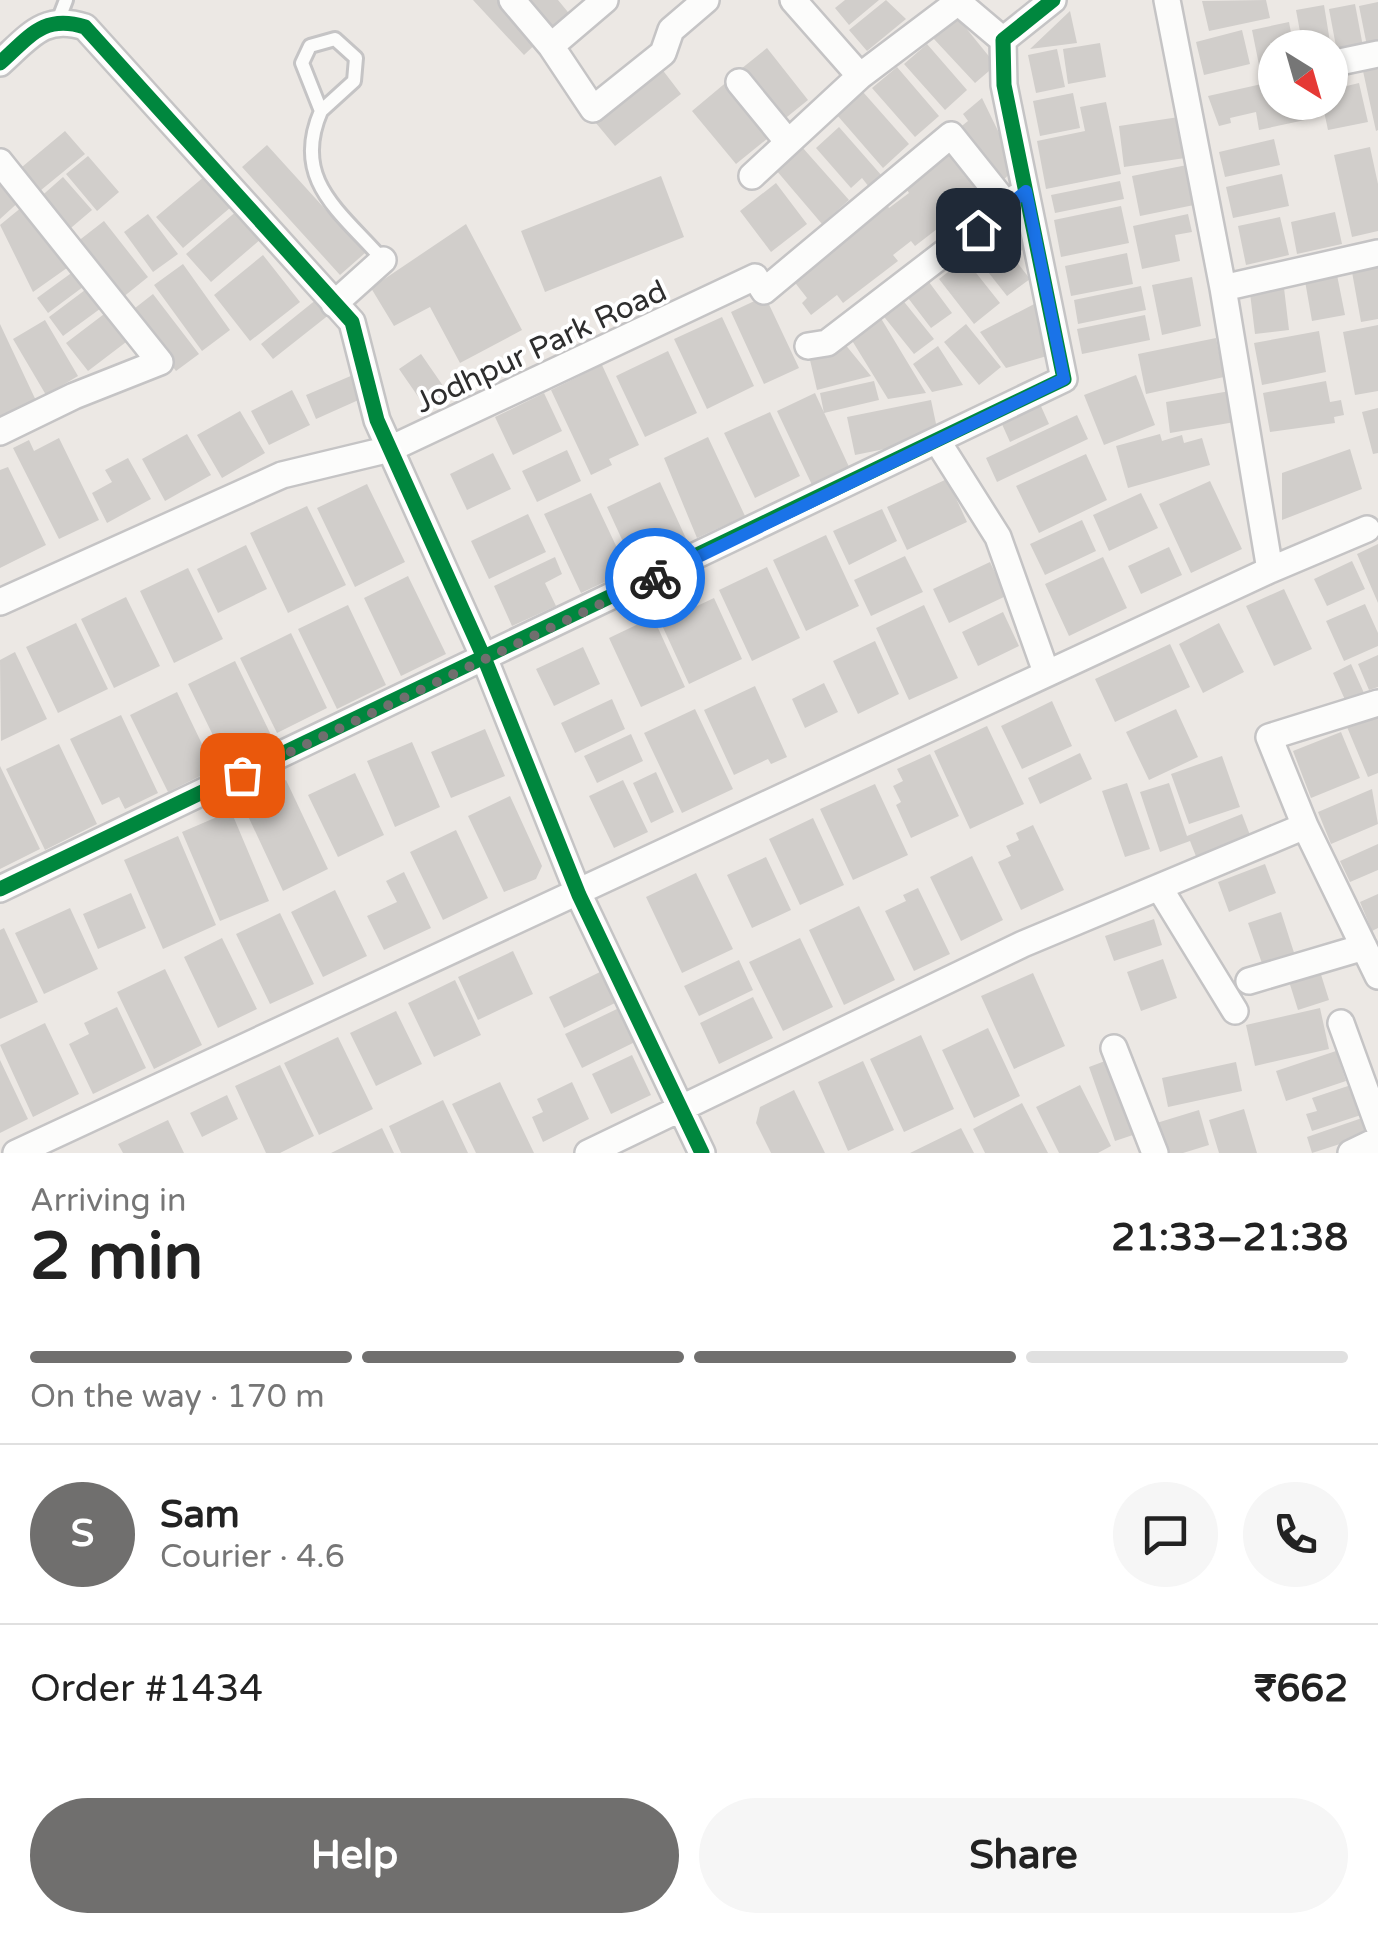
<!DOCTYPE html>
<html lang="en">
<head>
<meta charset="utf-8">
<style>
	body { margin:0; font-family:"Varela Round",sans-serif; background:#f6f6f6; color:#222; height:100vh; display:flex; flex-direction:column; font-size:38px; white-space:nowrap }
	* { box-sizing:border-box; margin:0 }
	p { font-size:32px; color:#767676 }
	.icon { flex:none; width:55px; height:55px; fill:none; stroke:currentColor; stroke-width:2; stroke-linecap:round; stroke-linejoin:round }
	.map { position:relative; height:1153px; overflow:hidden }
	.panel { display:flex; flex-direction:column; background:#fff; flex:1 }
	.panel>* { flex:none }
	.needle { width:65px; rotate:143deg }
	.fabs { position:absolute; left:1258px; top:30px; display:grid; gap:20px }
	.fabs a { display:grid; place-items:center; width:90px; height:90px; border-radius:50%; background:#fff; box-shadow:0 2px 8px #0004; font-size:50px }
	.pin { position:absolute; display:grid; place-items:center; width:85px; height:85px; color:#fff; margin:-42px; border-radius:20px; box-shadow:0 5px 15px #0006 }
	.courier { position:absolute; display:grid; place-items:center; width:100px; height:100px; margin:-50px; border:8px solid #1a73e8; border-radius:50%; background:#fff; color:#222; box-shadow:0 2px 12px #0007 }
	.head em { font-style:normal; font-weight:700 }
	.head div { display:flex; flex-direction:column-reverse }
	.head { display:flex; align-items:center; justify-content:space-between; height:170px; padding:0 30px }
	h1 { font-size:65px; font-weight:700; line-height:75px }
	.bar { display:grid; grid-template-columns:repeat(4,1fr); gap:15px 10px; align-content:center; height:120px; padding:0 30px }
	.bar i { height:12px; border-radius:8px; background:#e0e0e0 }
	.bar .current { background:#706f6e }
	.bar p { grid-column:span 4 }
	.line { display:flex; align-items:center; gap:25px; padding:0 30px; border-top:2px solid #e0e0e0 }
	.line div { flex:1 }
	.round { display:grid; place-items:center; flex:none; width:105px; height:105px; border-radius:52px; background:#f6f6f6 }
	.cta { display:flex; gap:20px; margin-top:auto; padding:20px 30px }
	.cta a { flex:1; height:115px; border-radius:60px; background:#706f6e; color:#fff; font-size:40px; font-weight:700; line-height:115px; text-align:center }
	.cta a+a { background:#f6f6f6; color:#222 }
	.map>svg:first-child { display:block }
	.building { fill:#d1cecb }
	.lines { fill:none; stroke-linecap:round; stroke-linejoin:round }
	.lane-casing { stroke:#c5c4c5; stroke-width:18 }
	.street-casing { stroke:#c5c4c5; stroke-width:30 }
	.lane { stroke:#fcfcfb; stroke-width:12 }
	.street { stroke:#fcfcfb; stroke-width:25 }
	.cycleway-casing { stroke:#fff; stroke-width:21 }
	.cycleway { stroke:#00873e; stroke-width:15 }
	.done { stroke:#706f6e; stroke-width:10; stroke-dasharray:0 18 }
	.route { stroke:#1a73e8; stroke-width:12 }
	.labels { text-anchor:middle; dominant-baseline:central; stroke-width:8; stroke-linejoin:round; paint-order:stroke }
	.street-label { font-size:30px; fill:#2e2e2e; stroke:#fff }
</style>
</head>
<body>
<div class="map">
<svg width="1378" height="1153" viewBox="0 0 1378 1153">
	<rect width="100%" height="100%" fill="#ece8e4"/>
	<path class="building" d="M473 0H506L542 38 524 55Z
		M517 0H558L572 17 547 37Z
		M845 0H879L849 25 835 8Z
		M886 0 906 19 867 51 849 30Z
		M1266 0 1270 18 1209 31 1202 1Z
		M1378 2V49L1368 51 1359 6Z
		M1355 4 1364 52 1338 57 1329 9Z
		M1324 5 1331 48H1303L1296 10Z
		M1070 11 1077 43 1030 49Z
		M957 17 996 65 975 83 933 38Z
		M1289 22 1294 48H1275V72L1261 75 1252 30Z
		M1242 30 1250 64 1204 75 1196 42Z
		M1100 43 1106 77 1068 84 1063 49Z
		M927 44 967 90 945 110 904 64Z
		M767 48 808 100 777 125 736 73Z
		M1057 49 1065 87 1036 93 1028 55Z
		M658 64 681 94 615 146 591 117Z
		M897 67 939 116 915 137 872 88Z
		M1378 68V130L1376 131 1363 71Z
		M729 80 773 134 736 164 692 111Z
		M1275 81V102H1315L1319 117 1259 130 1256 112 1230 118 1231 123 1219 126 1208 96Z
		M1359 83 1368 122 1328 130 1322 102H1330V90Z
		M863 92 909 144 883 168 837 115Z
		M1073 93 1080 128 1040 136 1033 101Z
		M982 98 1016 168 1002 181 958 129 968 121 963 114Z
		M1106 102 1121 174 1046 189 1037 141 1085 131 1080 107Z
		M1179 117 1185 158 1124 167 1119 126Z
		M839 127 882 176 869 187 862 178 851 188 816 148Z
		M65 131 85 154 35 195 16 172Z
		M1274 139 1280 165 1225 177 1219 152Z
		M267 145 365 253 340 275 242 167Z
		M802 147 849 200 822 224 776 170Z
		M1370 147 1378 184V231L1352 237 1334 155Z
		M952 150 985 192 915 246 911 241 893 255 898 261 843 303 837 295 811 315 802 303 807 298 789 275 885 202 889 208 909 193 905 187Z
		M88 156 119 192 97 211 66 174Z
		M1187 165 1194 205 1140 216 1132 176Z
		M0 174 22 199 0 219Z
		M1282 174 1289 206 1233 218 1226 187Z
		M205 176 231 207 183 248 156 217Z
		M661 176 684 237 545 292 521 231Z
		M63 177 92 210 65 233 37 200Z
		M1120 181 1124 199 1055 213 1051 195Z
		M776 183 807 224 771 252 740 211Z
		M28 202 74 263 33 292 0 225Z
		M1121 206 1129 243 1061 257 1054 220Z
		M238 210 262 238 211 282 186 254Z
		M1335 212 1342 244 1297 254 1291 222Z
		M148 214 178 254 153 272 124 232Z
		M1188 214 1192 232 1175 235 1180 261 1142 269 1133 226Z
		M1011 217 1031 243 1013 257 1030 279 1007 296 970 249Z
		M1280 217 1289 255 1246 265 1238 226Z
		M104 221 148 277 122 298 77 242Z
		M466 224 522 330 460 363 430 307 394 326 371 288Z
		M1127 253 1133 284 1071 296 1065 266Z
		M263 255 300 302 250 341 214 295Z
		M965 259 1000 303 974 324 939 279Z
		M183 264 230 330 202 351 154 285Z
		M81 266 91 281 48 313 37 298Z
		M1378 267V319L1361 322 1352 272Z
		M1337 275 1345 315 1312 321 1305 281Z
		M1192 277 1201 326 1162 335 1152 285Z
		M926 278 952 313 931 328 905 294Z
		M93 284 108 303 63 336 49 317Z
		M1141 286 1146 310 1078 324 1074 300Z
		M1284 288 1289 330 1255 334 1250 293Z
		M153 294 199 354 176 371 130 312Z
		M765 296 799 368 764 384 731 312Z
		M901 298 934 339 914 354 881 313Z
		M317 299 330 314 273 359 261 344Z
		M1040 301 1047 356 1006 368 980 332Z
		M112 308 134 336 88 371 66 343Z
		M879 315 926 393 888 399 848 334Z
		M1145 315 1150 340 1082 354 1077 329Z
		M722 317 754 386 707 409 674 339Z
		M45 320 78 376 46 395 13 339Z
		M0 324 39 407 0 426Z
		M966 324 1001 367 979 385 944 342Z
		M1378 325V391L1355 395 1343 332Z
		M1319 331 1326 372 1262 385 1254 343Z
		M1216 338 1224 377 1146 394 1138 354Z
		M844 343 871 376 817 390 810 360Z
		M938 346 963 385 932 392 913 364Z
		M668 351 697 413 645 437 616 376Z
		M421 354 448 393 426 408 399 369Z
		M602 365 639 445 609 459 612 465 591 475 551 390Z
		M353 375 363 398 316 419 306 395Z
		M1136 375 1155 425 1104 445 1084 395Z
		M874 381 879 400 824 413 820 393Z
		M1326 381 1330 402 1341 400 1344 415 1334 417 1335 423 1270 432 1263 393Z
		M292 390 310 425 269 445 251 411Z
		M1230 391 1235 422 1170 433 1166 402Z
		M544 393 562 431 513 455 495 417Z
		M815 393 850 469 813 487 777 411Z
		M931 400 939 438 855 455 847 417Z
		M1040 404 1049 424 1010 442 1001 422Z
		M1378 408V453L1373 454 1362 412Z
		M240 411 265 453 222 478 197 435Z
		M770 412 800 476 755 498 724 433Z
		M1077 415 1088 439 997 482 986 458Z
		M187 434 211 475 165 501 142 459Z
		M1160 434 1162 441 1182 435 1184 443 1202 438 1210 465 1128 488 1116 446Z
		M708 437 745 516 697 538 664 458Z
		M59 438 99 520 59 539 13 448 29 440 34 451Z
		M1350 449 1362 489 1282 520V473Z
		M567 450 581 481 537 502 522 471Z
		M493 453 511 489 467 510 450 474Z
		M1086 454 1107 500 1039 533 1016 486Z
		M128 458 151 499 107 523 92 493 112 482 105 470Z
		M8 467 46 545 0 568V470Z
		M947 479 967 522 907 550 887 507Z
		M1210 481 1242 549 1191 573 1159 504Z
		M660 482 689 545 636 570 607 507Z
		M367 484 405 562 355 587 317 508Z
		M591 493 628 571 581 593 544 514Z
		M1141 493 1158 528 1109 551 1093 515Z
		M307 506 346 585 288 613 250 533Z
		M882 509 897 541 849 565 833 531Z
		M528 514 546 552 489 579 471 541Z
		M1082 520 1096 551 1045 575 1030 544Z
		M826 535 859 606 806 631 773 560Z
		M1378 544V603L1357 554Z
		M246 545 267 589 218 613 197 569Z
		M1169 547 1182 575 1141 594 1128 566Z
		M905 556 923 592 871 616 854 580Z
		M555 557 562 574 545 583 556 606 512 626 494 586Z
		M1103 557 1127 608 1069 636 1045 584Z
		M1352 561 1365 589 1327 606 1314 579Z
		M990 562 1006 596 949 623 933 589Z
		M767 567 800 638 752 661 719 590Z
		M188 568 223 639 174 663 140 591Z
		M408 576 446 654 401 676 364 598Z
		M1284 589 1312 649 1274 666 1246 606Z
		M126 597 160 666 114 688 81 619Z
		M714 598 742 659 689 684 661 623Z
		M1365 604 1378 633V646L1344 661 1326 621Z
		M348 605 386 685 337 709 298 629Z
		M924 605 958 678 909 700 876 628Z
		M1003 612 1019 646 978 666 962 632Z
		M653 617 685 687 641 707 609 638Z
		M76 623 108 689 58 713 26 647Z
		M1219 623 1244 672 1203 693 1179 644Z
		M291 633 327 708 277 733 240 658Z
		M875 641 899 694 858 714 833 661Z
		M1170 644 1190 687 1115 722 1095 679Z
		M583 647 600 684 554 706 536 669Z
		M15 652 47 719 1 741 0 660Z
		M1378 655V687L1369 690 1358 664Z
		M235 661 271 735 224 758 188 684Z
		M1351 664 1364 693 1346 702 1333 673Z
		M824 683 838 712 805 728 792 699Z
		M755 686 787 757 771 764 768 759 734 775 704 710Z
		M177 692 214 769 168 792 130 715Z
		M612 699 625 729 575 753 561 723Z
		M1052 701 1072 746 1022 769 1001 726Z
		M695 709 733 789 682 813 644 733Z
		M1176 709 1198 757 1149 780 1126 732Z
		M121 715 158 793 125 809 119 797 102 805 70 739Z
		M1378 715V773L1368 777 1347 727Z
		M987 726 1024 804 970 829 934 751Z
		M485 729 505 776 451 798 431 752Z
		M1341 732 1360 778 1311 798 1293 751Z
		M631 734 643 761 597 783 584 756Z
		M412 742 440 807 395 827 367 761Z
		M59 744 97 824 45 850 6 769Z
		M1080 753 1092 779 1040 804 1028 778Z
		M930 754 959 816 911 838 896 805 901 802 893 786 903 781 897 769Z
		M1222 756 1240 807 1189 824 1171 774Z
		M0 766 40 849 0 869Z
		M656 772 674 812 651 823 633 783Z
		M355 773 384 835 338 857 308 795Z
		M286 780 328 869 283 891 241 801Z
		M623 780 648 832 614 848 589 796Z
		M1127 783 1150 849 1125 857 1102 791Z
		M1169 783 1187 836 1242 814 1253 843 1199 864 1190 841 1160 852 1140 792Z
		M875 784 908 855 853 880 820 809Z
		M1372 789 1378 824 1331 844 1318 812Z
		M510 796 542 866 536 879 504 892 468 816Z
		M231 811 269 901 220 921 182 832Z
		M813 818 844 885 800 905 769 839Z
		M1033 825 1064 890 1021 910 998 862 1011 856 1006 846 1019 840 1016 833Z
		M456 830 488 898 443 920 410 852Z
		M178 836 216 925 163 949 124 860Z
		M1378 844V870L1350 882 1340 861Z
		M972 856 1003 920 961 941 930 877Z
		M766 857 791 910 752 928 727 875Z
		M1265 864 1276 893 1229 912 1218 882Z
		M404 872 431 928 384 950 367 916 397 902 386 881Z
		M696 873 733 949 682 973 646 897Z
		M918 888 950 954 914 971 885 911 906 901 903 895Z
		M335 890 367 956 323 977 291 912Z
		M131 893 146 928 98 949 83 914Z
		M1378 894V928L1372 931 1360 902Z
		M859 906 895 980 844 1005 809 930Z
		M70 908 98 969 44 994 15 933Z
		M1281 912 1297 962 1265 972 1248 923Z
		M280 913 314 984 270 1004 236 934Z
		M1154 919 1162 945 1114 961 1105 936Z
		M4 928 38 1002 0 1019V930Z
		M222 938 257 1009 218 1028 184 957Z
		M800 938 833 1007 783 1031 749 962Z
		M513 951 533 994 478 1020 458 977Z
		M1163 959 1177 998 1141 1011 1127 972Z
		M739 960 753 990 699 1016 684 986Z
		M1318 965 1329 1000 1298 1010 1287 975Z
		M165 969 202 1045 154 1069 117 992Z
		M600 972 615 1003 564 1028 549 997Z
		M1033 973 1065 1046 1014 1069 981 996Z
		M455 980 481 1035 434 1057 408 1003Z
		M753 997 773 1038 719 1064 700 1023Z
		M117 1007 146 1068 93 1094 69 1044 89 1034 84 1023Z
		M619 1008 635 1042 582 1068 565 1034Z
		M1320 1008 1329 1049 1255 1066 1246 1025Z
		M396 1011 422 1064 376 1086 350 1033Z
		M45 1023 79 1094 33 1117 0 1045Z
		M988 1028 1020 1096 974 1118 942 1050Z
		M921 1035 954 1109 904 1132 870 1059Z
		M338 1037 373 1109 319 1135 284 1063Z
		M1336 1051 1346 1081 1286 1101 1276 1071Z
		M632 1055 651 1095 611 1114 592 1074Z
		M1113 1058 1139 1133 1115 1141 1089 1067Z
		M0 1060 28 1119 0 1133Z
		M863 1061 894 1130 848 1151 818 1082Z
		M1236 1062 1242 1091 1168 1107 1162 1078Z
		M280 1065 314 1136 280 1153H266L235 1086Z
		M500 1082 534 1153H476L452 1104Z
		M572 1082 589 1119 543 1142 532 1117 543 1112 537 1099Z
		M1080 1085 1111 1146 1098 1153H1059L1036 1107Z
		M1351 1085 1361 1115 1312 1131 1306 1114 1317 1111 1312 1098Z
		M794 1090 825 1153H771L756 1123 760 1107Z
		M227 1095 238 1119 202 1137 190 1113Z
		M443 1100 468 1153H401L389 1126Z
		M1022 1103 1048 1153H985L973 1129Z
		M1244 1109 1257 1153H1219L1209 1120Z
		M1199 1110 1209 1145 1183 1153H1158L1150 1125Z
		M1362 1118 1368 1135 1312 1153 1307 1137Z
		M168 1120 184 1153H123L118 1144Z
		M382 1128 394 1153H331Z
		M961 1128 974 1153H910Z"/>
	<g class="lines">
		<g class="lane-casing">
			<path id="lane" d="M58 21 66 0
				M321 111 354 81 356 58 335 39 310 46 302 63 321 111C291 180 340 211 383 260"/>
		</g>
		<g class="street-casing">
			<path id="street" d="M512 0 551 46 593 109 663 53 671 30 706 0
				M793 0 860 76 958 2 1003 40
				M1167 0 1223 288 1270 570 1367 529
				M551 46 605 0
				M0 63C30 36 44 14 85 27L352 322 377 420 485 660 579 895 702 1153
				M1330 64 1378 54
				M739 82 788 142
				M0 162 160 362 74 396 0 432
				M752 176 860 76
				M1223 288 1378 253
				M334 304 383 260
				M808 346 827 343 1017 197
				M938 442 998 537 1046 672
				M0 602 282 475 390 449 755 277 764 291 951 135 1006 204
				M1378 703 1269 737 1305 826 1378 976
				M1159 887 1235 1011
				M0 889 1064 379 1004 85 1003 40 1053 0
				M1249 981 1364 947
				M1341 1023 1378 1125
				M1114 1048 1155 1153
				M16 1153 1270 570
				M588 1153 1023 944 1305 826
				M1351 1153 1378 1140"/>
		</g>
		<use href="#lane" class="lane"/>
		<use href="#street" class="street"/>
		<g class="cycleway-casing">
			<path id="cycleway" d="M0 63C30 36 44 14 85 27L352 322 377 420 485 660 579 895 702 1153
				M0 889 1064 379 1004 85 1003 40 1053 0"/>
		</g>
		<use href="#cycleway" class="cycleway"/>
	</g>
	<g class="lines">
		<path class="done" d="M242 775 655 578"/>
		<path class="route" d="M655 578 1064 379 1026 191 978 230"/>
	</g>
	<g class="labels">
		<g class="street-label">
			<text transform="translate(541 347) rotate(-25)">Jodhpur Park Road</text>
		</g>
	</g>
</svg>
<div class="fabs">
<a><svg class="needle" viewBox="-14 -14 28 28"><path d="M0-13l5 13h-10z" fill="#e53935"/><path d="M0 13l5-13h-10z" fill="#767676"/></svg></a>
</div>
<div class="pin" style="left:242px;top:775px;background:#ea580c"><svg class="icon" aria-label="bag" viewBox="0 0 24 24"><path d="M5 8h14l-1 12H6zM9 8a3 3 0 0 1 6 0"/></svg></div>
<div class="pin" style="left:978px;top:230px;background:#1f2937"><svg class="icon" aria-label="home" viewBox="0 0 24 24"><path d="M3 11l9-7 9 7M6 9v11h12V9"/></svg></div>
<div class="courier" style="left:655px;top:578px"><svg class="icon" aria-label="bike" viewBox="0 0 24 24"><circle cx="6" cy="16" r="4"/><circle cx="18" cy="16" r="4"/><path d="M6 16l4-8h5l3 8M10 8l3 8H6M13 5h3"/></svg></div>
</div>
<section class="panel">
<div class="head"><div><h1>2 min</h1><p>Arriving in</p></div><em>21:33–21:38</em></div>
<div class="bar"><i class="current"></i><i class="current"></i><i class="current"></i><i></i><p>On the way · 170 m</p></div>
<div class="line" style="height:180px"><b class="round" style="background:#706f6e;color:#fff">S</b><div><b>Sam</b><p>Courier · 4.6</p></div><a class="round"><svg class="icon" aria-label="chat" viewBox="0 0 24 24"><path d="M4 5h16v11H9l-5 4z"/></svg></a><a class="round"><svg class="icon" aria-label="phone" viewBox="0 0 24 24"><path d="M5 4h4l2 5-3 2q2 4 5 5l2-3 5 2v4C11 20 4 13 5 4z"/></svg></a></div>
<div class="line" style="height:130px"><div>Order #1434</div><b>₹662</b></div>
<div class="cta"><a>Help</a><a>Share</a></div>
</section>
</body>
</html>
